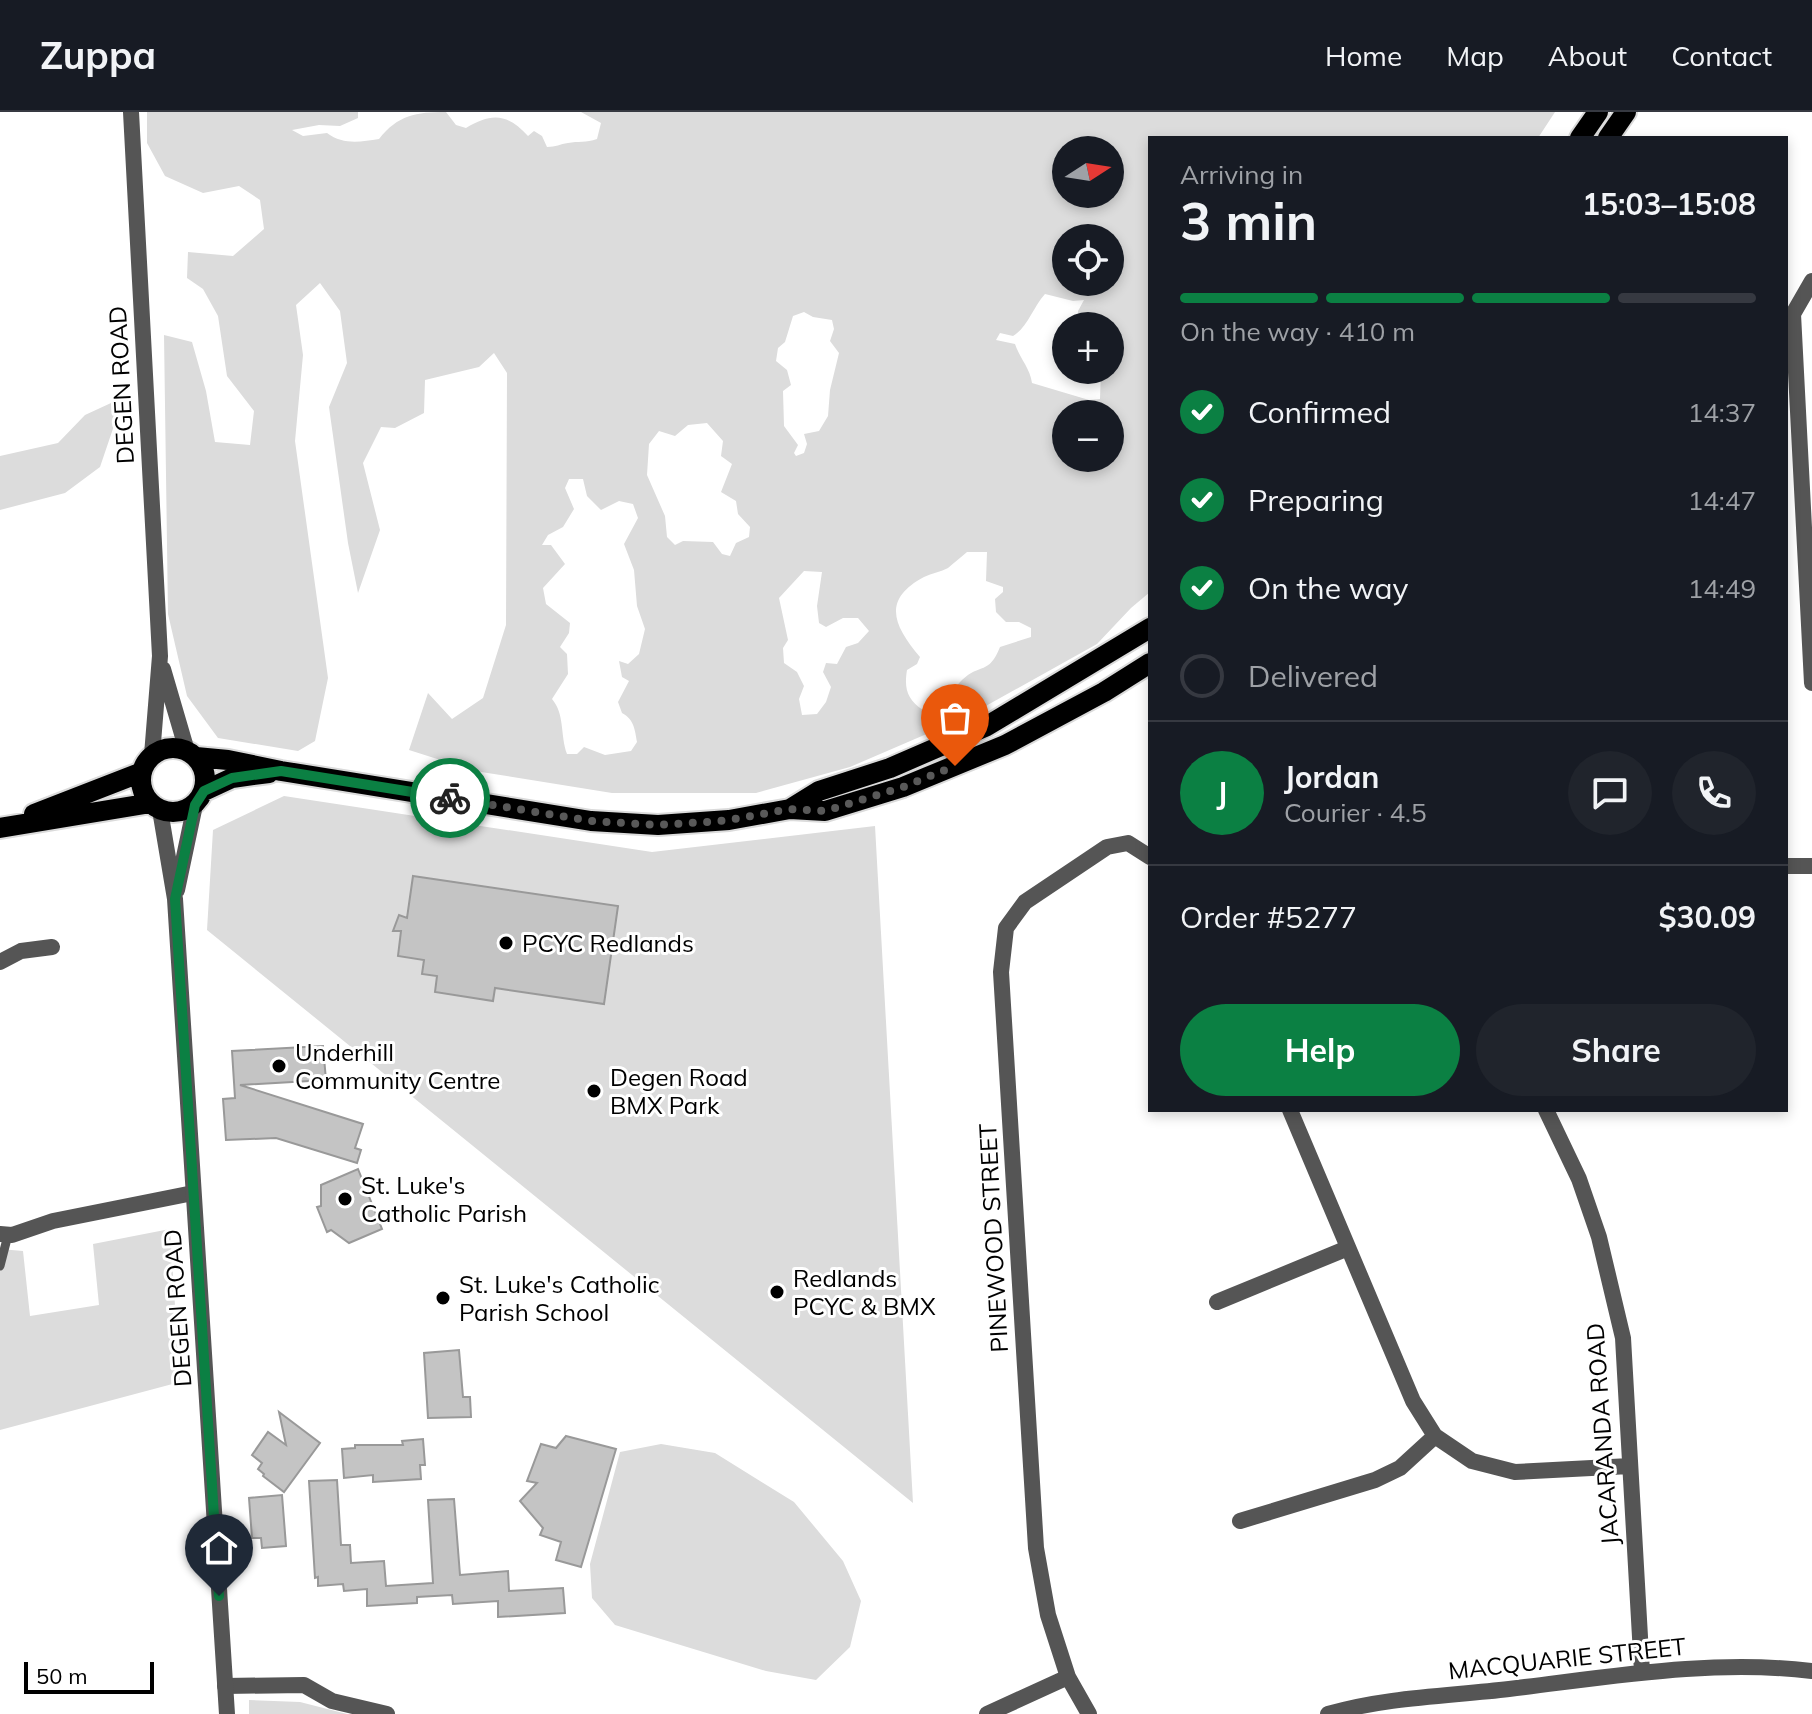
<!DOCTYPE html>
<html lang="en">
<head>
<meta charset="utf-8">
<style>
	body { margin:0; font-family:Mulish,sans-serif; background:#20242c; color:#f1f3f6; height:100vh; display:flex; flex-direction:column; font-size:30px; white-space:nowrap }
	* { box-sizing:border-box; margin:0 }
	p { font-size:26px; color:#9ea1a6 }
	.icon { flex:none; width:44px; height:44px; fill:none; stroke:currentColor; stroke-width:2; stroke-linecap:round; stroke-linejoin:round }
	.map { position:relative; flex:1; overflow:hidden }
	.drawer { position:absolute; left:1148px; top:24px; width:640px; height:976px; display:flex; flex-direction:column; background:#171b24; border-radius:0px; box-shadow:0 4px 12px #0003 }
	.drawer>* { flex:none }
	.needle { width:52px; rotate:78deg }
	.tools { position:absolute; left:1052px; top:24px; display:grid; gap:16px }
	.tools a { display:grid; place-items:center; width:72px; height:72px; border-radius:50%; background:#171b24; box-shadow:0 4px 12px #0003; font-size:40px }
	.scale { position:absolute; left:24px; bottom:20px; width:130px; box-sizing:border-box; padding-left:8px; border:4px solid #000; border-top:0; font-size:22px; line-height:28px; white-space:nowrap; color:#000; -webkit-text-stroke:6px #fff; paint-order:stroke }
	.pin { position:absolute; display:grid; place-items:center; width:68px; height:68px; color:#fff; margin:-82px -34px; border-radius:50% 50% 50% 0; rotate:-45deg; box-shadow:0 0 8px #0007 }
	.pin .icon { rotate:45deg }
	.courier { position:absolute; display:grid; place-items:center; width:80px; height:80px; margin:-40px; border:6px solid #0b8043; border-radius:50%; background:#fff; color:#222; box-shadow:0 2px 10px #0007 }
	.headline em { font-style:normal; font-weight:700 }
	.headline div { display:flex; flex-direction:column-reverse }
	.headline { display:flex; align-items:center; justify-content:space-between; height:136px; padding:0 32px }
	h1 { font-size:52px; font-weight:700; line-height:60px }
	.bar { display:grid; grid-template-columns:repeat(4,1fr); gap:12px 8px; align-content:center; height:96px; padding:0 32px }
	.bar i { height:10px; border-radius:6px; background:#363941 }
	.bar .active { background:#0b8043 }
	.bar p { grid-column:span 4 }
	.line { display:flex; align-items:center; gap:20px; padding:0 32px; border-top:2px solid #363941 }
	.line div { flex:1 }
	.round { display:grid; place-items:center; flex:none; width:84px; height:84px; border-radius:42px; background:#20242c }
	ol { padding:0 32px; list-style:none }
	li { display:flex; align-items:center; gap:24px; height:88px }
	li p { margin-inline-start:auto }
	li .icon { padding:8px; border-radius:50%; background:#0b8043; color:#fff; stroke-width:4 }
	li:last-child { color:#9ea1a6 }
	li i { width:44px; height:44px; border:4px solid #363941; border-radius:50% }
	.action { display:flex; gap:16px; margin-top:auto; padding:16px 32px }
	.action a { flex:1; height:92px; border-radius:48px; background:#0b8043; color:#fff; font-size:32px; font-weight:700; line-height:92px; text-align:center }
	.action a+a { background:#20242c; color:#f1f3f6 }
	header { display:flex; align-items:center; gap:48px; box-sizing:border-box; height:112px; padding:0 40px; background:#171b24; border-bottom:2px solid #363941 }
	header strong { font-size:38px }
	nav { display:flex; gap:44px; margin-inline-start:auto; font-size:28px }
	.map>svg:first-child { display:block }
	.green { fill:#dcdcdc; fill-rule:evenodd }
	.building { fill:#c4c4c4; stroke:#999; stroke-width:2 }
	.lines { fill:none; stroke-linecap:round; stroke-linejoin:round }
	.primary-casing { stroke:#dbdbdb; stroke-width:24 }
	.service { stroke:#555; stroke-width:9 }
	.minor { stroke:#555; stroke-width:16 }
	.tertiary { stroke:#555; stroke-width:16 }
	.primary { stroke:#000; stroke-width:20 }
	.done { stroke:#595959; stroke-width:8; stroke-dasharray:0 14.4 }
	.route { stroke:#0b8043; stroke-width:10 }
	.poi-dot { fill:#000; stroke:#fff; stroke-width:3 }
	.labels { text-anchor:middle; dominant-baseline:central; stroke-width:6; stroke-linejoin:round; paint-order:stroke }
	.street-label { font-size:24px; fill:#000; stroke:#fff }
	.poi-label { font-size:24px; fill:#000; stroke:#fff; text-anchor:start }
</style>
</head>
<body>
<header>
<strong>Zuppa</strong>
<nav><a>Home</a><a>Map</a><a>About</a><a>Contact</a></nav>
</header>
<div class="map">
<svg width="1812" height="1602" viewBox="0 0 1812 1602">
	<rect width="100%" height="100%" fill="#fff"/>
	<path class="green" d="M147 0H358V6L340 14 319 13 292 18 303 24 327 21C343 33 360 30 379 27 398 3 416 0 446 0L456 13 466 16C492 0 508 2 528 24L534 19 542 24 547 35C556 35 560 32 568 31 578 29 586 31 597 27L601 11 581 0H1555L1538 26H1150V480L1131 496 1097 532 966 605 850 655 756 681H612L475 659 409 638 428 581 452 607 483 586 506 513 507 261 494 241 479 255 425 268 424 301 395 316 381 315 363 351 380 418 358 481 348 431 329 295 347 251 340 199 320 171 296 193 303 243 295 329 328 566 315 629 298 639 218 626 187 584 168 502 164 223 192 230 206 279 215 330 250 333 254 299 227 264 218 204 203 177 187 166 188 140 233 144 264 117 260 88 239 74 203 81 165 64 147 31ZM1066 38H1110V82H1066ZM1110 126V170H1066V126ZM1045 182 1073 189 1084 188 1078 199 1079 212 1098 210 1103 214H1110V258H1101L1100 287 1089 288 1032 271C1030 256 1020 247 1015 232L996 228 1000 221 1013 224C1028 215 1033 195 1045 182ZM804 200 813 205 832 208 834 217 830 229 839 241 830 278 828 304 819 319 804 322 807 332 804 341 796 344 794 341 798 333 784 314 783 279 791 273 787 258 776 249 778 236 785 230 793 204ZM1110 302V346H1066V302ZM707 311 723 329 721 344 732 352 721 380 736 389 738 402 750 415 749 425 736 431 730 444 722 442 713 430 683 429 675 433 667 425 665 404 647 363 649 332 659 319 675 324 688 313ZM569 367H583L587 384 601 398 619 389 633 392 638 406 624 432 634 458 637 494 645 517 639 542 628 552 619 549 622 565 629 569 618 590 622 601C634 607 635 618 637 630L631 639 605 643 584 635 577 642H567C560 623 565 602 552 587L568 562 567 542 560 535 569 521 570 511 546 492 543 476 565 452 551 433H542L548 423 563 415 574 397 565 376ZM967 440H987L986 469 1003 475V480L995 487 996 500 1006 510H1019L1031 516V525L1000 535C989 563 980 551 962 568 947 583 948 595 923 598 907 587 904 577 907 558L917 552 920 545C894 514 881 488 924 465 932 461 941 460 948 456 954 451 961 445 967 440ZM804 459 822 460 817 494 819 511 826 515 843 506H858L869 519 858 531 846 535 837 552 826 551 823 560 831 575 826 590 817 602 802 603 799 587 804 574 797 560 784 551 783 536 788 528 779 486Z
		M111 291 120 296 100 355 65 381 0 398V344L58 331 85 303Z
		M284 684 652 740 875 714 913 1391 207 818 213 718Z
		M170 1117 180 1270 0 1318V1137L23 1139 30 1204 99 1193 93 1132Z
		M661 1332 715 1341 794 1390 843 1449 861 1489 850 1535 816 1568 766 1559 615 1513 592 1486 590 1452 620 1340Z
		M249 1588 300 1590 347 1602H249Z"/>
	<path class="building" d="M413 764 618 794 604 892 495 876 493 889 435 880 437 864 422 862 424 848 398 844 401 819H393L399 803 407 806Z
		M323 934 326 968 240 973 363 1012 355 1036 361 1038 357 1051 276 1026 226 1028 223 987 235 986 232 939Z
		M358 1057 382 1117 349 1131 331 1118 327 1120 317 1095 321 1094V1073Z
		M459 1238 463 1285H470L471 1305 428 1306 424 1241Z
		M279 1300 320 1331 284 1380 263 1364 264 1362 258 1357 262 1351 252 1343 268 1320 286 1333Z
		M566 1324 616 1337 581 1455 556 1448 561 1430 540 1423 543 1416 520 1389 537 1371 527 1369 541 1332 556 1336Z
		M423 1327 425 1353H420L421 1367 373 1370V1363L344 1366 342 1337 355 1336V1333H403L402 1329Z
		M337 1368 341 1433H350L351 1451 384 1449 386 1474 433 1471 428 1388 454 1387 460 1463 508 1459 509 1479 563 1476 565 1501 498 1505V1489L453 1492 452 1483 417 1485V1491L367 1494V1477L344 1479 343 1472 318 1474V1465L315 1466 309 1369Z
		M282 1383 286 1434 262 1436 261 1426H252L249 1386Z"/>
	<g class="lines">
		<g class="primary-casing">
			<path id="primary" d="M1580 26 1598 0
				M1608 26 1626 0
				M141 668a32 32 0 1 1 64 0a32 32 0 1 1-64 0Z
				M196 645 228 648 281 659 591 709 658 713 729 708 790 697 825 699 903 675 1005 633 1104 580 1150 551
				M204 679 232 666 269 661
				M790 697 819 679 890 656 987 614 1150 516
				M34 702 142 660
				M0 716 151 691"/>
		</g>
		<path class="service" d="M0 1154 8 1123"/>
		<path class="minor" d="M131 0 160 544 152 643
			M1812 169 1793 202 1812 571
			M163 557 187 639
			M1786 754H1812
			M0 850 21 839 52 835
			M1290 998 1413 1289 1435 1324 1472 1349 1515 1360 1630 1354
			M1546 998 1579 1067 1599 1125 1623 1226 1642 1560
			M0 1122 12 1123 53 1109 193 1081
			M1217 1190 1348 1136
			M1240 1409 1375 1368 1400 1356 1435 1324
			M225 1574 304 1573 332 1589 387 1602
			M987 1602 1068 1565
			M1089 1602 1068 1565 1048 1503 1036 1436 1001 860 1006 816 1025 790 1107 735 1128 731 1150 745
			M1328 1602C1386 1585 1450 1584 1509 1577 1610 1565 1711 1547 1812 1559"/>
		<path class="tertiary" d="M160 698 175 787 227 1602
			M177 778 195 693"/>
		<use href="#primary" class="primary"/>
	</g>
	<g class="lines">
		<path class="done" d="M450 686 591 709 658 713 706 710 729 708 790 697 825 699 903 675 955 654"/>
		<path class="route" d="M219 1484 175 787 195 693 204 679 232 666 281 659 450 686"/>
	</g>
	<g class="poi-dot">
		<circle cx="506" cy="831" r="8"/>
		<circle cx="279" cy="954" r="8"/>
		<circle cx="594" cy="979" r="8"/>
		<circle cx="345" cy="1087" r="8"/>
		<circle cx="777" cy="1180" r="8"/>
		<circle cx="443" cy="1186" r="8"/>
	</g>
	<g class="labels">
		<g class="street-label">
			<text transform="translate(121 273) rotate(-93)">DEGEN ROAD</text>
			<text transform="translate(993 1126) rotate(-93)">PINEWOOD STREET</text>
			<text transform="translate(177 1196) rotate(-94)">DEGEN ROAD</text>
			<text transform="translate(1602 1322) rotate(-94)">JACARANDA ROAD</text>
			<text transform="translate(1567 1546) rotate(-6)">MACQUARIE STREET</text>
		</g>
		<g class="poi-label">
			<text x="522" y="831">PCYC Redlands</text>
			<text x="295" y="940">Underhill<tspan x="295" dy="28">Community Centre</tspan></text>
			<text x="610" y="965">Degen Road<tspan x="610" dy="28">BMX Park</tspan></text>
			<text x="361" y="1073">St. Luke's<tspan x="361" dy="28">Catholic Parish</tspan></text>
			<text x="793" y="1166">Redlands<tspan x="793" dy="28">PCYC &amp; BMX</tspan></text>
			<text x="459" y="1172">St. Luke's Catholic<tspan x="459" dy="28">Parish School</tspan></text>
		</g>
	</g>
</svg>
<div class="tools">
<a><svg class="needle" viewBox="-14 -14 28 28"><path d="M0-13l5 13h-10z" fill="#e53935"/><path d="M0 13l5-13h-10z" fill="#9ea1a6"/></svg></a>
<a><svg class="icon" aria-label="locate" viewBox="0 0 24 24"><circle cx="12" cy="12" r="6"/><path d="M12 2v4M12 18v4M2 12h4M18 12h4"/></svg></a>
<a>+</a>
<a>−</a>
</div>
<div class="scale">50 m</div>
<div class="pin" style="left:955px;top:654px;background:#ea580c"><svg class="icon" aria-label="bag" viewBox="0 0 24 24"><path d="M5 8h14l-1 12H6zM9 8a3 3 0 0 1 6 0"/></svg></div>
<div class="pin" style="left:219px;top:1484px;background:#1f2937"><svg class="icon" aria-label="home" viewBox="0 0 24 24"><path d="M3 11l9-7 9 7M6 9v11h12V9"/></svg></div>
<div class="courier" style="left:450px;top:686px"><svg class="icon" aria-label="bike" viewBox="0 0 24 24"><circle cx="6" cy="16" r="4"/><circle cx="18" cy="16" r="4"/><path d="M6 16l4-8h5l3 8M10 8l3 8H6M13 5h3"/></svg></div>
<section class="drawer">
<div class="headline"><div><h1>3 min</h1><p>Arriving in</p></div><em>15:03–15:08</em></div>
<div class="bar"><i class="active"></i><i class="active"></i><i class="active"></i><i></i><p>On the way · 410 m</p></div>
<ol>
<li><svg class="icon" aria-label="check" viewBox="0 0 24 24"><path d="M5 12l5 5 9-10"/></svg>Confirmed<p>14:37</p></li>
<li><svg class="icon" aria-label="check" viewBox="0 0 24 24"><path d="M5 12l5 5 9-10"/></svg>Preparing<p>14:47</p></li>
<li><svg class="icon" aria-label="check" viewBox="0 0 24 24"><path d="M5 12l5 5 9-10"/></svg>On the way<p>14:49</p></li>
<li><i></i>Delivered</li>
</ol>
<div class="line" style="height:144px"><b class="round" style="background:#0b8043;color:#fff">J</b><div><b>Jordan</b><p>Courier · 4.5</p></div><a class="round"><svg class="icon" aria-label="chat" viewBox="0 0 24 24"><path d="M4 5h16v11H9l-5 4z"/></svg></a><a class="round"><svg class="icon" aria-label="phone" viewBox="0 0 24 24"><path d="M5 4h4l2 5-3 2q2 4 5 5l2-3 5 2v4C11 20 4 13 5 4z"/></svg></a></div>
<div class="line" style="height:104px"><div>Order #5277</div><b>$30.09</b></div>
<div class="action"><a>Help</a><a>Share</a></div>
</section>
</div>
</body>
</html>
